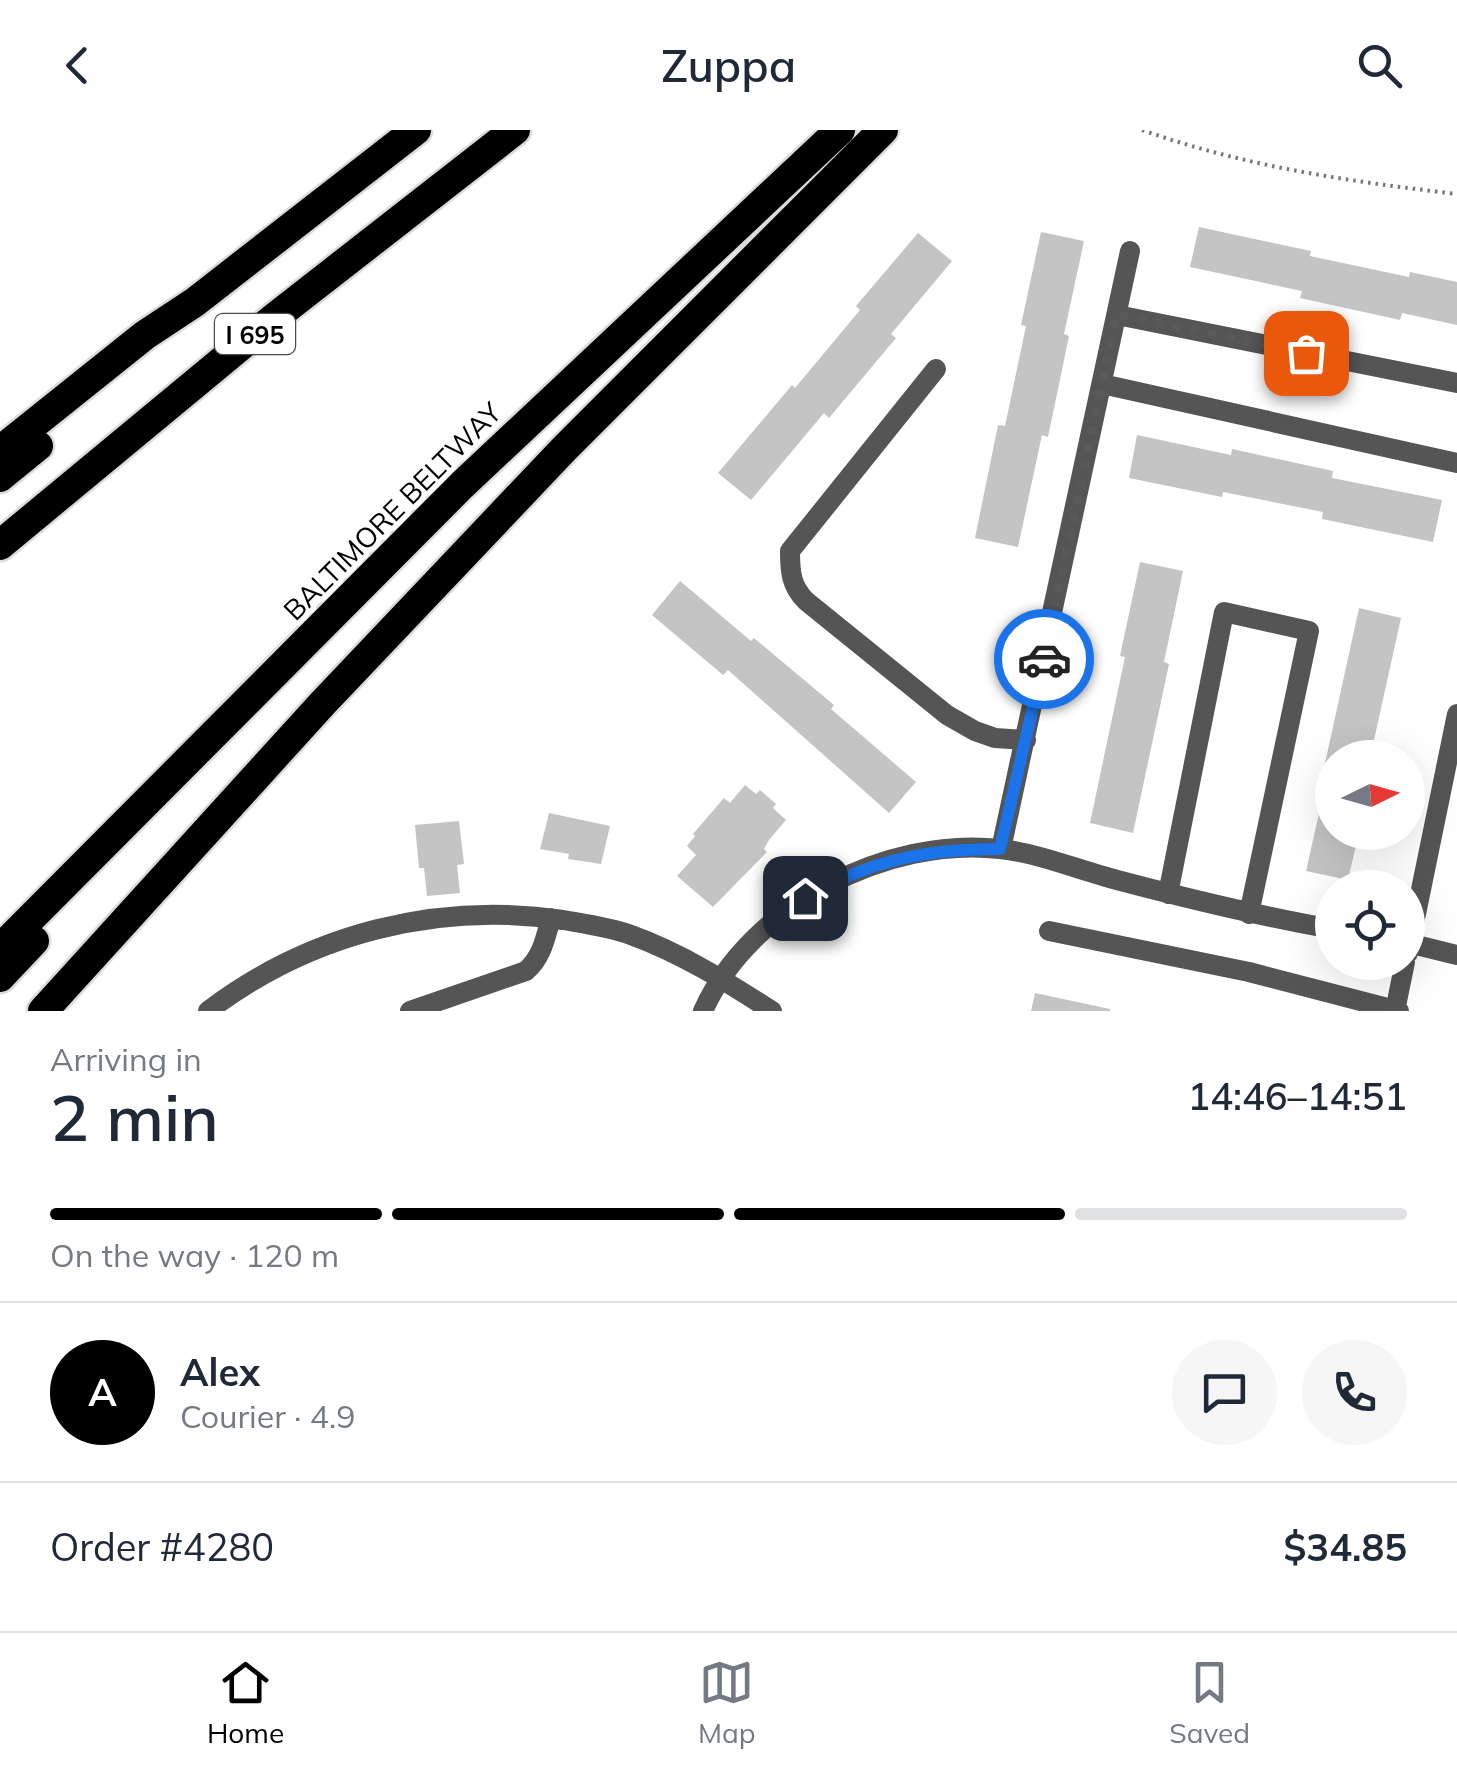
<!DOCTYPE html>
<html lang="en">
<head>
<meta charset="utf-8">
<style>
	body { margin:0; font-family:Mulish,sans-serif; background:#f6f6f7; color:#1f2937; height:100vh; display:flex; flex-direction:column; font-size:38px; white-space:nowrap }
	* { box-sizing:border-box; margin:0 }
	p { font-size:32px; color:#747a83 }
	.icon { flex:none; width:55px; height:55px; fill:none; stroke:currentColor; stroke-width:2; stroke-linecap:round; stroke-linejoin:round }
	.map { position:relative; height:881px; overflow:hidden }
	.details { display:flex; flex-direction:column; background:#fff; flex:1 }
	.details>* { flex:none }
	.needle { width:65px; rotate:85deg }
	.tools { position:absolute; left:1315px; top:610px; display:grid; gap:20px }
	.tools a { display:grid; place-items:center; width:110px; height:110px; border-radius:50%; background:#fff; box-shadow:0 10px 40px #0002; font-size:50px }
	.pin { position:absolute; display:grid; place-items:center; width:85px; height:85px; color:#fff; margin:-42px; border-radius:20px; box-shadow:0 5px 15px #0006 }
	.courier { position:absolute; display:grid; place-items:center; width:100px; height:100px; margin:-50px; border:8px solid #1a73e8; border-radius:50%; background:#fff; color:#222; box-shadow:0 2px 12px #0007 }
	.head em { font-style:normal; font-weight:600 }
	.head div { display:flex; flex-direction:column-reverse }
	.head { display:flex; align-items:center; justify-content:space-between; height:170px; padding:0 50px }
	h1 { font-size:65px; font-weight:600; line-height:75px }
	.bar { display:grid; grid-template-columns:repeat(4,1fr); gap:15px 10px; align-content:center; height:120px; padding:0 50px }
	.bar i { height:12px; border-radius:8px; background:#e0e1e3 }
	.bar .current { background:#000 }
	.bar p { grid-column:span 4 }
	.line { display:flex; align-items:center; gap:25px; padding:0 50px; border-top:2px solid #e0e1e3 }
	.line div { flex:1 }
	.round { display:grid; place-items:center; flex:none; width:105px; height:105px; border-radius:52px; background:#f6f6f7 }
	header { display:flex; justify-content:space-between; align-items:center; height:130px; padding:0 50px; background:#fff; font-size:45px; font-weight:600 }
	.dock { display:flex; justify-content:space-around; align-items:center; height:140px; border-top:2px solid #e0e1e3; background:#fff; font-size:28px; color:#747a83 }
	.dock a { display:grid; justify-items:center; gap:5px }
	.dock .current { color:#000 }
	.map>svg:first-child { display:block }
	.building { fill:#c4c4c4 }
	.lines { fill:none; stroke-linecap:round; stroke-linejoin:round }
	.motorway-casing { stroke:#dbdbdb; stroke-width:35 }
	.path { stroke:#777; stroke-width:4; stroke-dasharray:2.5 5; stroke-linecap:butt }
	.minor { stroke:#555; stroke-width:20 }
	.motorway { stroke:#000; stroke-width:30 }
	.done { stroke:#595959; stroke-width:10; stroke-dasharray:0 18 }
	.route { stroke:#1a73e8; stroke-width:12 }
	.labels { text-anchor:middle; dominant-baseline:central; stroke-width:10; stroke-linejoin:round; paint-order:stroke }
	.shield { fill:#fff; stroke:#4c4c4c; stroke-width:2.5 }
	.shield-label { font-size:25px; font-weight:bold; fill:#000 }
	.street-label { font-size:28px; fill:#000; stroke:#fff }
</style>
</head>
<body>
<header><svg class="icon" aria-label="back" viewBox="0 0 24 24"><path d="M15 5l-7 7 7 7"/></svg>Zuppa<svg class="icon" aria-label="search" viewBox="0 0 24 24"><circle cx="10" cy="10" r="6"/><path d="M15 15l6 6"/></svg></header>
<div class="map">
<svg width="1457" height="881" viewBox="0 0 1457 881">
	<rect width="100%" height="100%" fill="#fff"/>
	<path class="building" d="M1199 97 1311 121 1310 126 1409 147 1410 142 1457 152V195L1402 183 1400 190 1300 168 1302 161 1190 137Z
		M1041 102 1084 111 1064 204 1069 206 1048 307 1042 305 1018 417 975 408 998 295 1005 296 1026 196 1021 195Z
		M918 103 952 131 891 204 896 208 829 288 824 283 751 370 718 343 792 255 795 258 860 180 856 176Z
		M1137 305 1231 325 1232 319 1333 341 1332 348 1442 370 1433 412 1322 389 1323 382 1223 362 1222 367 1129 348Z
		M1140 432 1183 441 1164 532 1169 534 1133 703 1090 693 1125 527 1120 526Z
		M680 451 751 511 754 508 834 575 831 579 916 652 889 683 728 540 723 545 652 485Z
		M1359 478 1401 488 1370 628H1332V702H1359L1348 750 1306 741 1327 648 1322 647Z
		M745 655 756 664 760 660 776 674 773 678 786 690 769 710 764 719 767 722 713 777 677 746 696 725 687 716 695 706 693 704 724 668 730 673Z
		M549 683 610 696 601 734 568 729 569 724 540 719Z
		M459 691 464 734 457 735 460 763 427 766 424 738H419L415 695Z
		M1035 863 1110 879V881H1031Z"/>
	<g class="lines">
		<g class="motorway-casing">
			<path id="motorway" d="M0 321 145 205 195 172 416 0
				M0 347 38 316
				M0 415 274 188 515 0
				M0 819 462 355 840 0
				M0 847 34 811
				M43 881 322 574 564 319 883 0"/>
		</g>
		<path class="path" d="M1142 0C1247 37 1347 51 1457 64"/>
		<path class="minor" d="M1117 185 1457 253
			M936 239 790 421C790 442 791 456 806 471L947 585 975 601 995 608 1026 610
			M1102 254 1457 333
			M1001 719 1130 121
			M1168 764 1224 482 1309 501 1249 784
			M1049 801 1249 842 1399 881
			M1408 813 1457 825
			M1408 823 1457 584
			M208 881C309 804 437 771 563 790 586 794 609 797 631 805 681 823 727 852 772 881
			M410 881 526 841C542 827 545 809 551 788
			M703 881C750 776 887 706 1000 719 1038 723 1079 740 1117 750 1189 769 1260 786 1332 799
			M1395 881 1405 832"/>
		<use href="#motorway" class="motorway"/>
	</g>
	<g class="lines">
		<path class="done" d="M1044 529 1117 184 1306 223"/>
		<path class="route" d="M805 768C870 730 926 719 1000 719L1044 529"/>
	</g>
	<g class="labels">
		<rect class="shield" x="215" y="184" width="80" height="40" rx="8"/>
		<g class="shield-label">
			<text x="255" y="204">I 695</text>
		</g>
		<g class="street-label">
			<text transform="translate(392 381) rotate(-45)">BALTIMORE BELTWAY</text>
		</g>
	</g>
</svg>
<div class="tools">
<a><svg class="needle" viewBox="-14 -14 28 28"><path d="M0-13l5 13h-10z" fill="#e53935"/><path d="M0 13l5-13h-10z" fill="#747a83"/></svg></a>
<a><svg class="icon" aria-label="locate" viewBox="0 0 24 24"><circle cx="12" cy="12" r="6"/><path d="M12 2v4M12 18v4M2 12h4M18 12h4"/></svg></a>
</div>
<div class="pin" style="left:1306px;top:223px;background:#ea580c"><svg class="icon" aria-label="bag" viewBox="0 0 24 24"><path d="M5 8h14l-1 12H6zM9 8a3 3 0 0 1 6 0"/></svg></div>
<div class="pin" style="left:805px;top:768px;background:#1f2937"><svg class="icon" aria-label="home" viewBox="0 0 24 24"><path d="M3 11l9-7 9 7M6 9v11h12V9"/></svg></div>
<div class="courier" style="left:1044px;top:529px"><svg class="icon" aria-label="car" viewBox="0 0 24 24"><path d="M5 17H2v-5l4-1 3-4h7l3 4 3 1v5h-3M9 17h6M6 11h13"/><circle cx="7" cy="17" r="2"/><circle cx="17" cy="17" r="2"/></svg></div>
</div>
<section class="details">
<div class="head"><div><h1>2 min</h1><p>Arriving in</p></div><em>14:46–14:51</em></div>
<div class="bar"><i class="current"></i><i class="current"></i><i class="current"></i><i></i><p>On the way · 120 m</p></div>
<div class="line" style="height:180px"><b class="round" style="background:#000;color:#fff">A</b><div><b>Alex</b><p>Courier · 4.9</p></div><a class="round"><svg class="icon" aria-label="chat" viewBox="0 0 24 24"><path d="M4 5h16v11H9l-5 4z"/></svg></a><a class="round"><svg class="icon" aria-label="phone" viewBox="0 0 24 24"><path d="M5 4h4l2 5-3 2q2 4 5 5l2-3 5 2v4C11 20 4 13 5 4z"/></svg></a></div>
<div class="line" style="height:130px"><div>Order #4280</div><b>$34.85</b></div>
</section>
<nav class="dock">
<a class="current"><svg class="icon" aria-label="home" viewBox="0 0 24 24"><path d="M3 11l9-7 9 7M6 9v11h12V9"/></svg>Home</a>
<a><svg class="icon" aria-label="map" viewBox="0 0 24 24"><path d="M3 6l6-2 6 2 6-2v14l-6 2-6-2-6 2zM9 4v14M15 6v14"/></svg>Map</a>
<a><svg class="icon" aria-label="saved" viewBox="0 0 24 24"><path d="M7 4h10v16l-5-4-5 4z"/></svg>Saved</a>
</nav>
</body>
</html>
